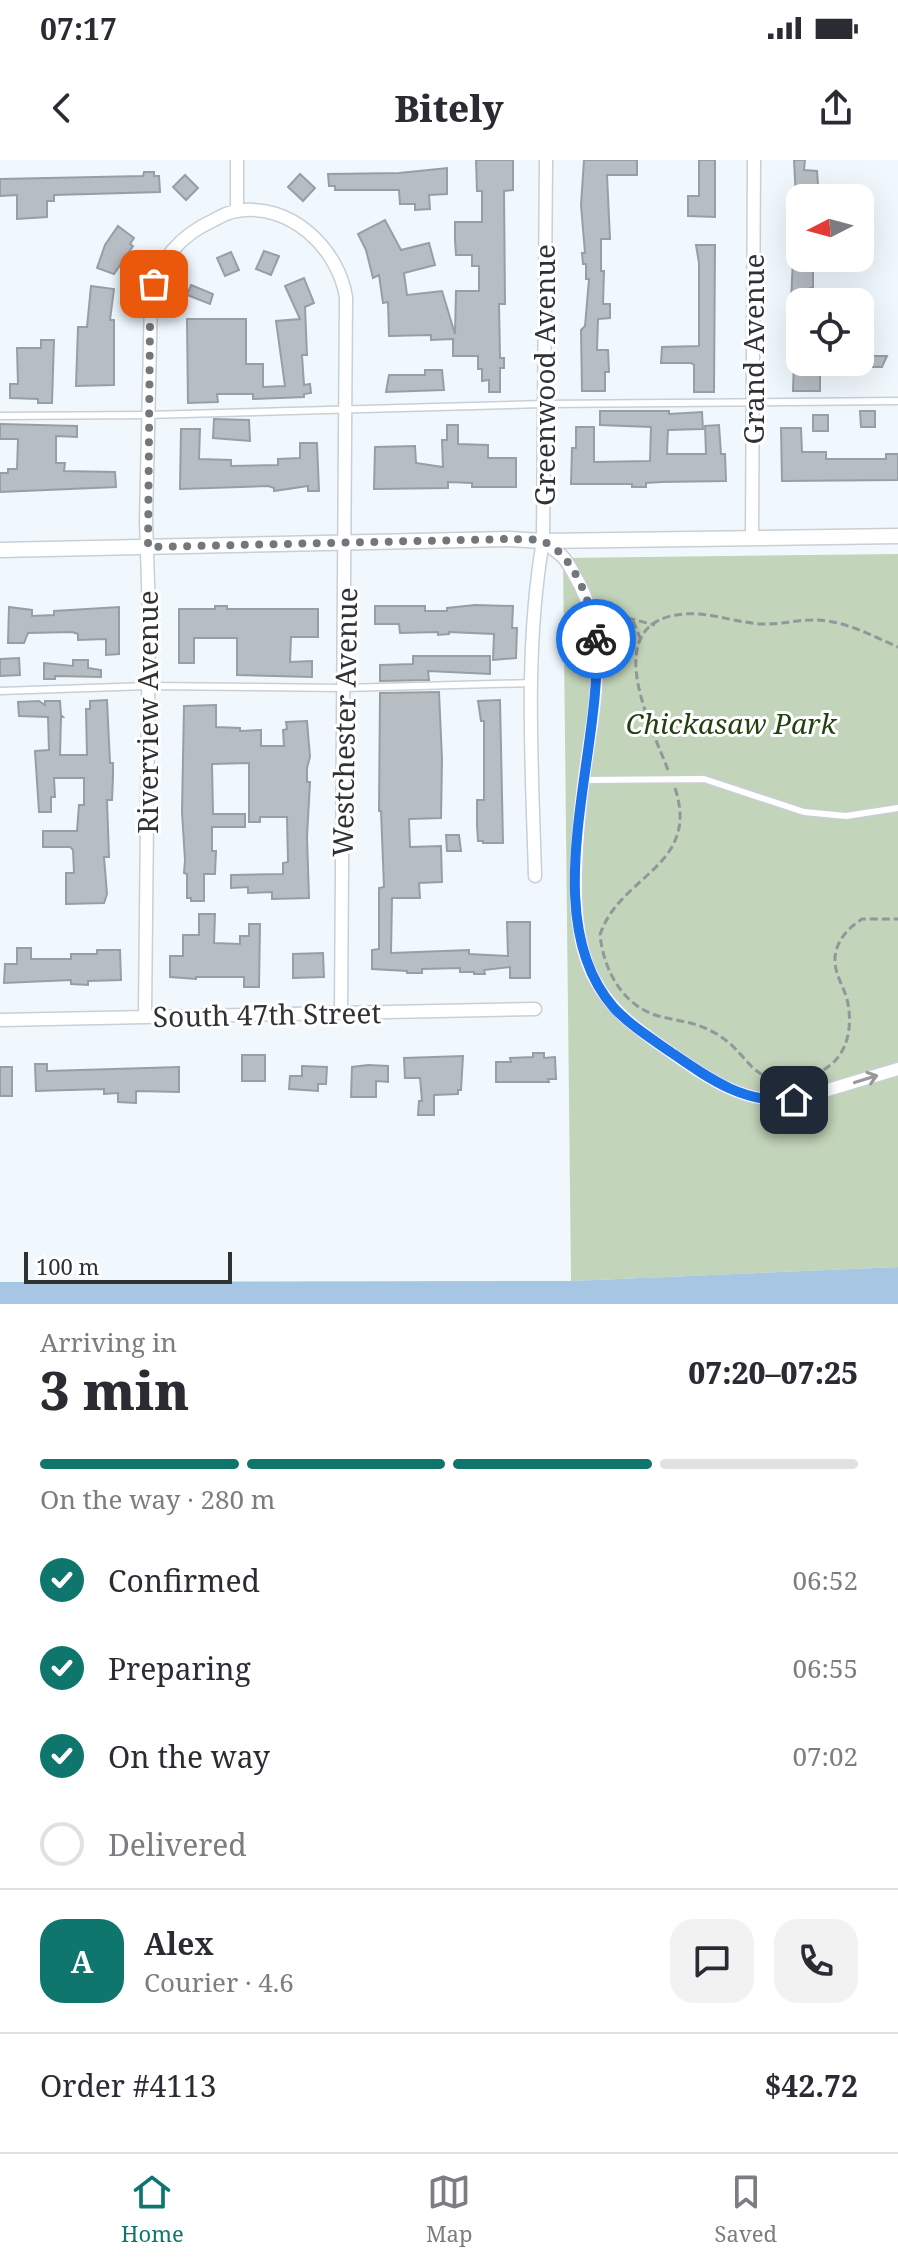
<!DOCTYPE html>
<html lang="en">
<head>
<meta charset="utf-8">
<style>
	body { margin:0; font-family:"Noto Serif",serif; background:#f2f2f3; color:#2b2b33; height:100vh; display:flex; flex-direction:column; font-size:30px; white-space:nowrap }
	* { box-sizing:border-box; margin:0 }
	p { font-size:26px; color:#7c7c81 }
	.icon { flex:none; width:44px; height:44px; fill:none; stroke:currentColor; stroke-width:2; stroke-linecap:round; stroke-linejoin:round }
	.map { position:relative; height:1144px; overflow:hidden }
	.drawer { display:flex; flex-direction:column; background:#fff; flex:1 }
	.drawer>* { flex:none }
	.needle { width:52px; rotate:264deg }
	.controls { position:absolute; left:786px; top:24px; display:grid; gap:16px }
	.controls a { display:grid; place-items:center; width:88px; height:88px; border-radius:16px; background:#fff; box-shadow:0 8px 32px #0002; font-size:40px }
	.scale { position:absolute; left:24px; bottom:20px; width:208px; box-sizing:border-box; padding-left:8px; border:4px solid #2f3234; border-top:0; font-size:22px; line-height:28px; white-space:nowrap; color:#2f3234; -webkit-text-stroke:6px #fff; paint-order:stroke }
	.pin { position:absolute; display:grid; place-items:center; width:68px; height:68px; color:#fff; margin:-34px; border-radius:16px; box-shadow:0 4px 12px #0006 }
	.courier { position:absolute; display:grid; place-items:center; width:80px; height:80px; margin:-40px; border:6px solid #1a73e8; border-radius:50%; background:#fff; color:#222; box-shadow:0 2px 10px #0007 }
	.headline em { font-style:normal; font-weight:800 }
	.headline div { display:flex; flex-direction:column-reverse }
	.headline { display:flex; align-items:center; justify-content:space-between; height:136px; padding:0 40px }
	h1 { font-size:52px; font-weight:800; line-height:60px }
	.bar { display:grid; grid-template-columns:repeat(4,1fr); gap:12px 8px; align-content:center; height:96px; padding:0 40px }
	.bar i { height:10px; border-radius:6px; background:#e1e1e2 }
	.bar .current { background:#0f766e }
	.bar p { grid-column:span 4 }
	.line { display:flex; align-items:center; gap:20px; padding:0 40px; border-top:2px solid #e1e1e2 }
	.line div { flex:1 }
	.round { display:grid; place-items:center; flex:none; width:84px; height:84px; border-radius:24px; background:#f2f2f3 }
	ol { padding:0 40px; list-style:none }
	li { display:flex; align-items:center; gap:24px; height:88px }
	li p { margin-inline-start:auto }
	li .icon { padding:8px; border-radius:50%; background:#0f766e; color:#fff; stroke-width:4 }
	li:last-child { color:#7c7c81 }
	li i { width:44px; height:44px; border:4px solid #e1e1e2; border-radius:50% }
	.status { display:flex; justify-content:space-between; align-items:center; height:56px; padding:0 40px; background:#fff; direction:ltr }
	.status svg { height:22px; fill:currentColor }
	header { display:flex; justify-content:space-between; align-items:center; height:104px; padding:0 40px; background:#fff; font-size:36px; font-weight:800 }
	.tabs { display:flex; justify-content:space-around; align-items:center; height:112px; border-top:2px solid #e1e1e2; background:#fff; font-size:22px; color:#7c7c81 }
	.tabs a { display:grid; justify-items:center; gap:4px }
	.tabs .current { color:#0f766e }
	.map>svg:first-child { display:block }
	.green { fill:#c2d4b9 }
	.water { fill:#a6c6e4 }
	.building { fill:#b6bdc3; stroke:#979ea4; stroke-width:2 }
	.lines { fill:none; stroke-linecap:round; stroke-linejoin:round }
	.service-casing { stroke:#c8cfd5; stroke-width:9 }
	.minor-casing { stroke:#c8cfd5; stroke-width:15 }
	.tertiary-casing { stroke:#c8cfd5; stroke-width:17 }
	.path { stroke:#91979b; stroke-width:3; stroke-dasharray:8 4; stroke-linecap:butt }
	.service { stroke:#fff; stroke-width:6 }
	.minor { stroke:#fff; stroke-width:12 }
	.tertiary { stroke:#fff; stroke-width:14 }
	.oneway { stroke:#97989a }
	.done { stroke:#73777b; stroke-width:8; stroke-dasharray:0 14.4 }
	.route { stroke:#1a73e8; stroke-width:10 }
	.labels { text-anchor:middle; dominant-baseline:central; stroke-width:6; stroke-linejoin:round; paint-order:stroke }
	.street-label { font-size:28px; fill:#2f3234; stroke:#fff }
	.park-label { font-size:28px; font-style:italic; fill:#23410f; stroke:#fff }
</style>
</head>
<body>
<div class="status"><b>07:17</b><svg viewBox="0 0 49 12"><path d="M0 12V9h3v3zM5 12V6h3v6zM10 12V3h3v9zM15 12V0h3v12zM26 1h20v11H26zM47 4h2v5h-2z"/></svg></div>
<header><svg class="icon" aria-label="back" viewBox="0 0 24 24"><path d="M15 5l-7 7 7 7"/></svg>Bitely<svg class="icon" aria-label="share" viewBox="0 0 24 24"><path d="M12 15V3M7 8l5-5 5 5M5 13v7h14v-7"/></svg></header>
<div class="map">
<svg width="898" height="1144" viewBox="0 0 898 1144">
	<rect width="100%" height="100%" fill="#f0f8fe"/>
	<path class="green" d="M898 394V1107L571 1121 563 398Z"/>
	<path class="water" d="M898 1107V1144H0V1122L571 1121Z"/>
	<path class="building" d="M476 0H513V30L504 31 505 144H499L500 198H504V208H500V232H489V220L482 221V209H478V196H453V179L431 180V175L389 176 388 142 383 143 379 115 373 118 366 90 358 74 385 60 401 90 429 83 435 105 404 113 407 135 442 131 455 174 456 131H479V106H472V95H456L455 80V62H482V31H477Z
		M584 0H637V15H607L610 79H601V111H604L603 144H610V158L598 159 597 190H608L609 212H605V231H582L581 170 585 166 589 119H586V104H583L582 93H585L581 45Z
		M699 0H715V57L688 56V36H699Z
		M794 0H805L804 10 817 11 819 38H796Z
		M447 8V34L429 35 430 49 415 50V44H400L399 30H335V26H329L328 14 399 13Z
		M144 12H154V16H159L160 32 54 35V41H47V57L17 59V35L0 36V19L143 16Z
		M300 14 315 28 303 41 288 27Z
		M185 15 198 28 186 40 173 27Z
		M118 66 134 78 130 84 133 86 114 114 97 108 105 85Z
		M696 85H715L714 232H694V205L691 203H661L662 187 699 186V103Z
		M264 91 279 96 271 115 256 109Z
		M231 92 239 110 225 116 217 98Z
		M793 98H813V128H810V142H791Z
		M304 118 314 143 305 147 307 195H302L304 225 310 224 311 233 304 234V237L253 239V234H217L218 242 188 243 187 159H246V204H263V227L285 226 276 161 300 159 285 126Z
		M191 125 213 134 210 144 187 135Z
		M91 126 114 129 110 160H114V225L76 226 78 167H87Z
		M41 180H54L52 243H38V239L10 238V224H18L17 188H41Z
		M865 196H887L882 207H865Z
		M794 202H820V231H793Z
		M425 210H442L444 230 386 232 389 215H425Z
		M600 251H669V254L702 252 703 269 668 270 667 294H706L705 266 719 265 721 294H725L726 321 661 322 646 323V327H632V324H571L572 288H576V267H594V302L650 301 651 267 600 265Z
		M860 251H875V267H861Z
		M813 255H828V271H813Z
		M214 259 249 260 250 281 213 278Z
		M0 264 77 266V277L56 276V303H65L64 311 115 312 116 327 0 332V313H8V309H17L18 279H0Z
		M447 265H458V284L488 285V298H516V327H472V323L448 322V328L374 329 375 287 415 286 416 303 443 307 442 280H447Z
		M781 268H801L802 292H826V299H886V294H898V320L782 321Z
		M181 269H200L199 299 231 300V306L278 305V299L300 298V283H317L319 331H308V326L274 331V328L268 326 180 329Z
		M475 445 513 446 512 468H517L516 498 493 500 494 474 449 472V474L438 475V472L400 473 399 464H375V446H425V451H447V448Z
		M215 446H227V449H318V477H291L290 502 312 501V517L237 515V478H194V503H179V449H215Z
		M9 447 32 450V456L54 455V451L119 447V494L106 495V479L78 480V474L72 472 28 473 24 483H8Z
		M413 496H490V514L428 511 429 520 380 521V505L413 504Z
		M19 498 20 515 0 516V499Z
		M73 500H88V508L101 510V517L55 516V519H44V503L73 506Z
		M439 532 442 599 441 658 409 659 410 687 441 686 442 722 419 723 420 738H392L391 793 469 790V794L508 796 507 762H530V818H510V807L484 810 485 814H474V812H460V808L422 809V813H407V811L372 809V790L379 789V728L384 727 381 651H379L380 533Z
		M107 540 110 603H113V617L112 640H107L109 697H104L107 734 104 743 66 744V713H74L73 690 70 687H43V671H77L79 645H84V618H54L55 637H51V652H39L35 591 49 590 48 557 19 556 18 542 39 541 45 545V541H60L61 555 63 557H61L60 595H87L86 549H90V541Z
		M500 540 503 683H483V681H478L477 665V640H484V561H481L478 541Z
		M216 545V567L240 568V571L261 570V586H284L283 570 287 569 286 562 307 561 310 597 307 608V622H310L307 677 309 738 272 739V732L248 733V727L231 728V715L283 714V703L288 702 287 657H260V662H249V603L212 604 213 654H245V667H212V691H216L215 714H204V741H191V738H187V714L184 713 185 700 182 652 184 546Z
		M446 675H459L461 691H447Z
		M199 754H215L214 783 240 784V776H249V764H260L259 827H244V817H196V819L170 817V796H183V775H199Z
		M17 788H31V799H71V794H97V790H120L121 820 88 821V825L71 824V820L4 823 5 804H17Z
		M323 793 324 817 293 818V794Z
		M533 893H544V898L555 897 556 919H548L549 922H496V902H511L510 898 533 897Z
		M242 895H265V921H242Z
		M463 896 461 930H458V934L434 935V955H418L419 941H422L420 918H405L404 898Z
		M35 904H47V911L179 907V932L136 931V943L118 942V933L104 934V929L36 931Z
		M368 905 388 906V922L376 921V937H351L352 907Z
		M302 906 327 907 326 924H318V931L289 929 290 916H302Z
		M0 907H12V936H0Z"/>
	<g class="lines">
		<g class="service-casing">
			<path id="service" d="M0 256 148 255 544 244 898 241
				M0 531 148 526 344 528 532 523
				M584 620 704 619 804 652 846 656 898 648"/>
		</g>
		<g class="minor-casing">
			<path id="minor" d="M237 0V51
				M752 377 754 0
				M543 381C549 386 556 391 562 396 568 402 571 409 575 416 611 476 594 546 585 611 579 653 575 695 576 738 577 766 581 795 595 820 612 853 643 873 673 894 712 921 745 944 794 940L898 909
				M535 716C532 606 524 490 543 381L546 0
				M145 856 149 454 146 361 151 137C159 100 179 76 214 60 221 56 229 52 237 51 290 42 338 88 346 137L341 852
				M0 860 535 849"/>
		</g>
		<g class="tertiary-casing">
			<path id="tertiary" d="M0 390 509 379 543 381 898 376"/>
		</g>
		<path class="path" d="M604 452 655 465
			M633 461 641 480
			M668 610C651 565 597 461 684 454 710 452 737 463 763 464 779 465 795 460 811 460 842 459 870 475 898 487
			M675 628C701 707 619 715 600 775 604 812 624 848 662 857 680 861 698 863 715 873 754 895 748 931 808 916 844 907 855 874 847 839 843 825 834 813 835 798 836 781 848 768 862 759H898"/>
		<use href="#service" class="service"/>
		<use href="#minor" class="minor"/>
		<use href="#tertiary" class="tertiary"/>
	</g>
	<defs><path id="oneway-shaft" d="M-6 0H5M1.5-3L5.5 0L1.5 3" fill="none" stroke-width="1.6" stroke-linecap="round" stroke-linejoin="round" transform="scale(2)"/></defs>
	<use class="oneway" href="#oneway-shaft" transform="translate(866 919) rotate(-17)"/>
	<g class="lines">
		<path class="done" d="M154 124 150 161 148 387 509 379C519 380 532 378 542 381 574 392 593 448 596 479"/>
		<path class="route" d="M596 479C604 590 533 755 614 848 631 866 652 879 672 893 711 920 745 944 794 940"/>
	</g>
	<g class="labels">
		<g class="street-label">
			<text transform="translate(753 189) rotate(-90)">Grand Avenue</text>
			<text transform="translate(544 215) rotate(-90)">Greenwood Avenue</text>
			<text transform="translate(147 552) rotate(-90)">Riverview Avenue</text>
			<text transform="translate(344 562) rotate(-89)">Westchester Avenue</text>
			<text transform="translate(267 854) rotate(-1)">South 47th Street</text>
		</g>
		<g class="park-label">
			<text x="731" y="563">Chickasaw Park</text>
		</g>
	</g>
</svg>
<div class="controls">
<a><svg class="needle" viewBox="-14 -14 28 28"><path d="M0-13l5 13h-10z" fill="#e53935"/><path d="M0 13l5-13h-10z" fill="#7c7c81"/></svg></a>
<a><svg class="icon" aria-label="locate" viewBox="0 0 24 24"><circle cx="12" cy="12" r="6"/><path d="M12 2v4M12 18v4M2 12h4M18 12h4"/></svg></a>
</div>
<div class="scale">100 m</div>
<div class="pin" style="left:154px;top:124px;background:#ea580c"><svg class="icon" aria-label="bag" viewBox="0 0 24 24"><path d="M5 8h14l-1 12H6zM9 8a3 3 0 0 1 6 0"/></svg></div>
<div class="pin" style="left:794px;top:940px;background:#1f2937"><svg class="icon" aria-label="home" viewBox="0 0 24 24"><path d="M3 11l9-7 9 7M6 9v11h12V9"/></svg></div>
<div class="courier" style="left:596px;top:479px"><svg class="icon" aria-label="bike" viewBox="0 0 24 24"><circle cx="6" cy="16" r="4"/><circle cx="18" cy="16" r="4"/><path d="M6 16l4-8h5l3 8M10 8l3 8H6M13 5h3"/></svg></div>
</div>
<section class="drawer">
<div class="headline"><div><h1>3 min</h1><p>Arriving in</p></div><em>07:20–07:25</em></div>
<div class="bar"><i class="current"></i><i class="current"></i><i class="current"></i><i></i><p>On the way · 280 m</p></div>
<ol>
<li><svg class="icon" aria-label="check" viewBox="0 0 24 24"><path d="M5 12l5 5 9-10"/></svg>Confirmed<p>06:52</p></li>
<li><svg class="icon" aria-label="check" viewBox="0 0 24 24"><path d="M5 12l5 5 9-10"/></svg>Preparing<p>06:55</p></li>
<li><svg class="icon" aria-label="check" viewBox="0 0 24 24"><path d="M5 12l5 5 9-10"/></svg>On the way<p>07:02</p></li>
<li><i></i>Delivered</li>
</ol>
<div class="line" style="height:144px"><b class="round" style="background:#0f766e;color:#fff">A</b><div><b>Alex</b><p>Courier · 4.6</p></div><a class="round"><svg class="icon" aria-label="chat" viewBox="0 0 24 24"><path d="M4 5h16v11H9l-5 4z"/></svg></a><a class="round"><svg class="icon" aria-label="phone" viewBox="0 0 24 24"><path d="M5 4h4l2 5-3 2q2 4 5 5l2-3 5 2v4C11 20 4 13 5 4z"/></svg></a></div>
<div class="line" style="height:104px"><div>Order #4113</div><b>$42.72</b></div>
</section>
<nav class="tabs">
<a class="current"><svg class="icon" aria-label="home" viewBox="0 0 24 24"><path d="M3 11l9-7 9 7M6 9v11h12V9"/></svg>Home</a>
<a><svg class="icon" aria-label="map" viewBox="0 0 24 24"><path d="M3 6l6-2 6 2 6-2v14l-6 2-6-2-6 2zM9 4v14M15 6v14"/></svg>Map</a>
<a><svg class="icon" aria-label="saved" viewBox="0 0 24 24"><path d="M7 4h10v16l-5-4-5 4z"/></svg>Saved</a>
</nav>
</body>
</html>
